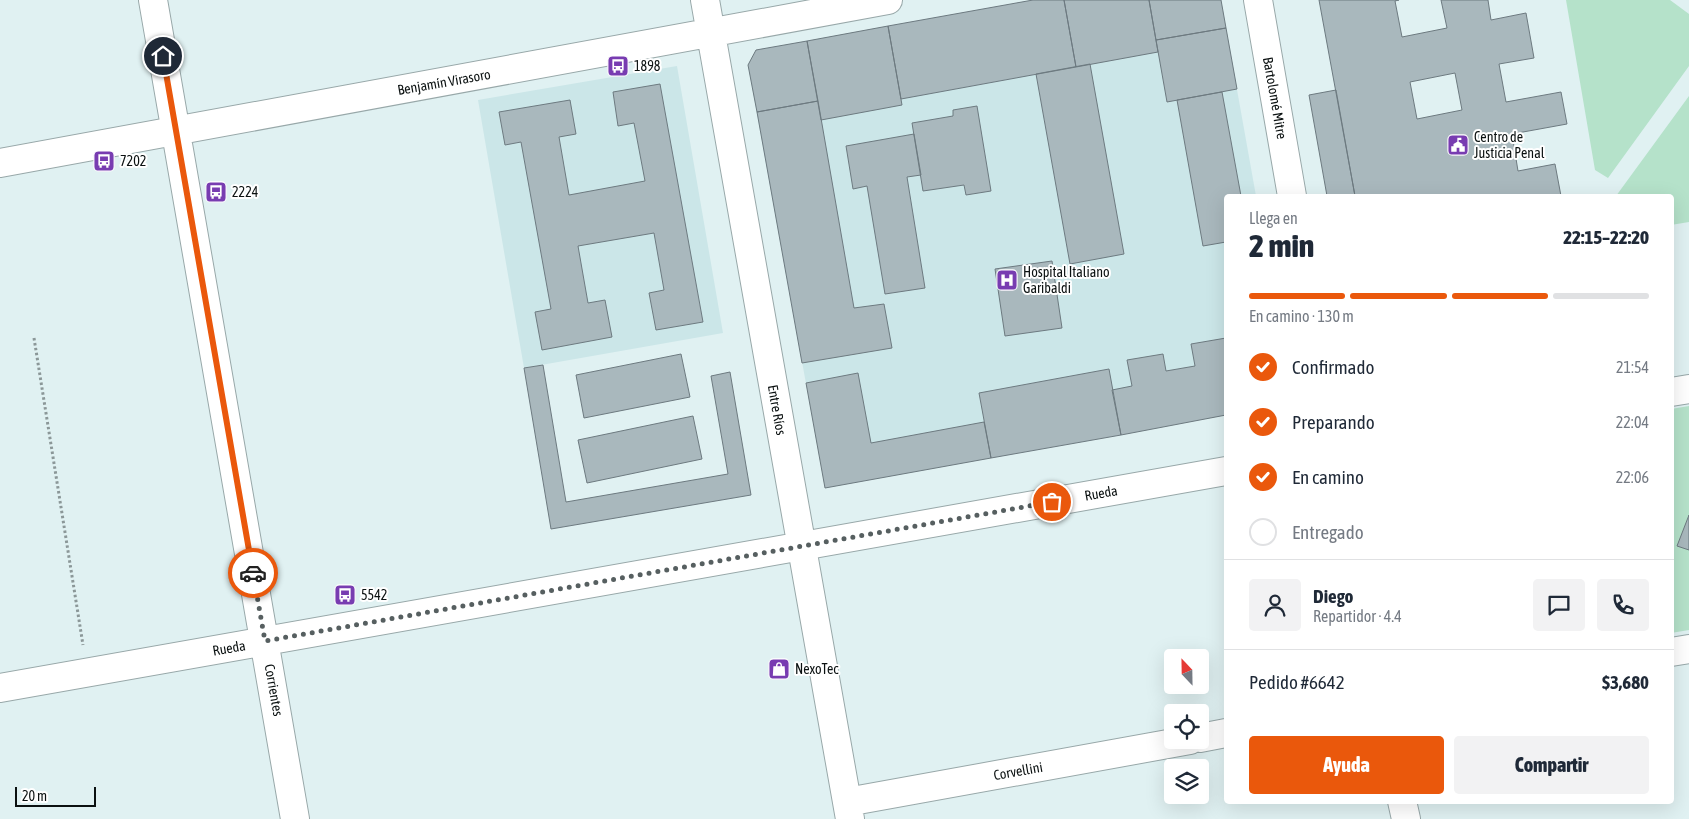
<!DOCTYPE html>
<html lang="es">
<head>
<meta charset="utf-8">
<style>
	body { margin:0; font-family:"Asap Condensed",sans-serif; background:#f2f2f3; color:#1f2937; height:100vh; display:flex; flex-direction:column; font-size:19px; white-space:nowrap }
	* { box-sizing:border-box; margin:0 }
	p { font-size:16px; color:#747a83 }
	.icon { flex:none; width:28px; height:28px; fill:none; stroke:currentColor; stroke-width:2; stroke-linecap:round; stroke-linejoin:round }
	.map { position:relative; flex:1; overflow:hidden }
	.side { position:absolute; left:1224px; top:194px; width:450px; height:610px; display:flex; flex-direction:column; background:#fff; border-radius:5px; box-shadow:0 5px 20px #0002 }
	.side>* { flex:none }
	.needle { width:32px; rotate:338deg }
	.fabs { position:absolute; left:1164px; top:649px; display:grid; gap:10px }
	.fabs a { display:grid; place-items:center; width:45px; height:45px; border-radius:5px; background:#fff; box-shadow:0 5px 20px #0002; font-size:25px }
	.scale { position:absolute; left:15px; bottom:12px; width:81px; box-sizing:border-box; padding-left:5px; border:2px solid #0b1111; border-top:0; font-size:14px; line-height:18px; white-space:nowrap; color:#0b1111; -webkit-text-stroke:4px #fff; paint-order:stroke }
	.pin { position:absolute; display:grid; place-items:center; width:42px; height:42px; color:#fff; margin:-21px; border:2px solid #fff; border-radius:50%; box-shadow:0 1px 5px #0007 }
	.courier { position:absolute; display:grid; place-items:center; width:50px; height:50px; margin:-25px; border:4px solid #ea580c; border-radius:50%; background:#fff; color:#222; box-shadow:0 1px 6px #0007 }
	.headline em { font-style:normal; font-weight:800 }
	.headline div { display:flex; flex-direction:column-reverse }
	.headline { display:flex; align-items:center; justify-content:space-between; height:85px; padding:0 25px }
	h1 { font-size:32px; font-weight:800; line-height:38px }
	.bar { display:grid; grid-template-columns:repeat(4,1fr); gap:8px 5px; align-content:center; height:60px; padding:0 25px }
	.bar i { height:6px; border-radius:4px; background:#e0e1e3 }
	.bar .active { background:#ea580c }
	.bar p { grid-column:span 4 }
	.line { display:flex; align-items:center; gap:12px; padding:0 25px; border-top:1px solid #e0e1e3 }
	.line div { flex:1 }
	.round { display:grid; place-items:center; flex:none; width:52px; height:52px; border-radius:5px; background:#f2f2f3 }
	ol { padding:0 25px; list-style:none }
	li { display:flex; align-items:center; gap:15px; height:55px }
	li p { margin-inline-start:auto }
	li .icon { padding:5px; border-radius:50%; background:#ea580c; color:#fff; stroke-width:4 }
	li:last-child { color:#747a83 }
	li i { width:28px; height:28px; border:2px solid #e0e1e3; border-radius:50% }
	.action { display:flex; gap:10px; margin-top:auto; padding:10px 25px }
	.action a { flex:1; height:58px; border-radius:5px; background:#ea580c; color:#fff; font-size:20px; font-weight:800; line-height:58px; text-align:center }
	.action a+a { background:#f2f2f3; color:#1f2937 }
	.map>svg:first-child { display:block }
	.built { fill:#cbe6e8 }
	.green { fill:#b5e2ca }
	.building { fill:#a9b8bd; stroke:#6d7a80; fill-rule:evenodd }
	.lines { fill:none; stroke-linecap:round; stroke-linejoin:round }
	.minor-casing { stroke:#98a8a9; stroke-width:30 }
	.path { stroke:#8b9798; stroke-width:3; stroke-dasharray:2.5 2.5; stroke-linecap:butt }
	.minor { stroke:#fff; stroke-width:28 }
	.done { stroke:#565f60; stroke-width:5; stroke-dasharray:0 9 }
	.route { stroke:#ea580c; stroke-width:6 }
	.labels { text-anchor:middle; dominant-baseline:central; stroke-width:4; stroke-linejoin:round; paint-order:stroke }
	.poi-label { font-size:14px; fill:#0b1111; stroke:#fff; text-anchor:start }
	.street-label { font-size:14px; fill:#0b1111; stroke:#fff }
</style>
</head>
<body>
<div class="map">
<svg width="1689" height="819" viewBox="0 0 1689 819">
	<rect width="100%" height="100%" fill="#e0f1f2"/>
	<path class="built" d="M1033 0H1221L1256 196H1226V415L825 488 748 65 756 50Z
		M677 66 723 333 524 368 478 100Z"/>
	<path class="green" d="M1566 0H1670L1689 14V66L1608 178 1595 170Z
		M1689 96V222L1671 225V196H1616Z
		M1689 406V630L1671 633V409Z"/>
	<path class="building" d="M1033 0H1064L1076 67 901 99 888 26Z
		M1064 0H1149L1158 52 1076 67Z
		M1149 0H1221L1226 28 1156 40Z
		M1319 0H1399L1395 1 1402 37 1447 28 1441 0H1488L1491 20 1526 13 1534 58 1499 64 1506 102 1561 92 1567 124 1512 134 1518 171 1555 164 1561 196H1355ZM1455 73 1462 110 1417 119 1410 82Z
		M888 26 902 105 821 120 807 41Z
		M1226 28 1237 89 1167 102 1156 40Z
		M807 41 818 101 757 112 748 65 756 50Z
		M1090 64 1124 254 1070 264 1036 74Z
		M660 84 703 322 656 330 649 293 664 290 654 233 578 246 588 303 605 300 612 337 542 350 535 312 551 309 521 142 505 145 499 112 570 100 576 134 559 137 569 195 645 181 634 123 618 126 613 92Z
		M1336 90 1355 196H1327L1309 95Z
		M1222 92 1241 196H1226V242L1203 246 1177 100Z
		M818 101 854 308 884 304 892 348 802 363 757 112Z
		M977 106 991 191 966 195 964 185 923 191 912 123 953 116V110Z
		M914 134 921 175 907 177 925 288 885 294 867 186 853 189 846 146Z
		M1052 261 1062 328 1005 336 995 269Z
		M1226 338V415L1121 435 1112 390 1132 386 1127 360 1163 354 1166 371 1195 366 1191 344Z
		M681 354 690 397 584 418 576 375Z
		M543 365 566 502 728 474 711 376 730 372 751 495 551 529 524 368Z
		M1109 369 1121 435 991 458 979 393Z
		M858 373 871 443 984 422 991 458 825 488 806 383Z
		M693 416 702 459 587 483 578 440Z
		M1689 515V550L1677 546Z"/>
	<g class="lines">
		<g class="minor-casing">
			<path id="minor" d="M153 0 295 819
				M705 0 850 819
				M1258 0 1292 196
				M0 163 888 0
				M1671 392 1689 389
				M1671 652 1689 649
				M0 688 1226 471
				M1200 738 1226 733
				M1402 801 1406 819
				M847 802 1190 740"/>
		</g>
		<path class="path" d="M34 338 83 645"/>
		<use href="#minor" class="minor"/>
	</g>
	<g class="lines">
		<path class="done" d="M253 573 265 641 1052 502"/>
		<path class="route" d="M163 56 253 573"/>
	</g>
	<defs>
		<g id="bus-square" transform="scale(1.125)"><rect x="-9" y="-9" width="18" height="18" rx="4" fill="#783cb1" stroke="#fff"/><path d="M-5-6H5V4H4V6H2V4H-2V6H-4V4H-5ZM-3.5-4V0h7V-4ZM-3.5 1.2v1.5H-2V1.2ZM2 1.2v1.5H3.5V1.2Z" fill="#fff"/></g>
		<g id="civic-square" transform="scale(1.125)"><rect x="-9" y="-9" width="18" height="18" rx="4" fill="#783cb1" stroke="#fff"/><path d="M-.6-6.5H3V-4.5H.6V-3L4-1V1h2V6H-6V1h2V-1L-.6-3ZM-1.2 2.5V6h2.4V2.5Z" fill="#fff"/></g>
		<g id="hospital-square" transform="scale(1.125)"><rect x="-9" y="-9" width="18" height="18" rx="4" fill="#783cb1" stroke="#fff"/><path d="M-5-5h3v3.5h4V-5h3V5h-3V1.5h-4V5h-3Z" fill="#fff"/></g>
		<g id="shop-square" transform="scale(1.125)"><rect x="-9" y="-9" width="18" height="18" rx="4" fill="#783cb1" stroke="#fff"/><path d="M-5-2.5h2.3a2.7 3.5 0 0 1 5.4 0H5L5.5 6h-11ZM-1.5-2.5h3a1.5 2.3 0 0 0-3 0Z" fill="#fff"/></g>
	</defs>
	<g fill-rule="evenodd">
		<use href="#bus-square" x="618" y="66"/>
		<use href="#civic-square" x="1458" y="145"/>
		<use href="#bus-square" x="104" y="161"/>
		<use href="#bus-square" x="216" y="192"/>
		<use href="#hospital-square" x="1007" y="280"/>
		<use href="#bus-square" x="345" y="595"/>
		<use href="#shop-square" x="779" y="669"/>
	</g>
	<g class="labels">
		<g class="poi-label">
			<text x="634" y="66">1898</text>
			<text x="1474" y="137">Centro de<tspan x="1474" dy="16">Justicia Penal</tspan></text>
			<text x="120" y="161">7202</text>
			<text x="232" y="192">2224</text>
			<text x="1023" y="272">Hospital Italiano<tspan x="1023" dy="16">Garibaldi</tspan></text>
			<text x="361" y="595">5542</text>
			<text x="795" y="669">NexoTec</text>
		</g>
		<g class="street-label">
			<text transform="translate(444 82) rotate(-10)">Benjamín Virasoro</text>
			<text transform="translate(1275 98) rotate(80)">Bartolomé Mitre</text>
			<text transform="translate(777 410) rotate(80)">Entre Ríos</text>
			<text transform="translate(1101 493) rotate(-10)">Rueda</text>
			<text transform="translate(229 648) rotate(-10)">Rueda</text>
			<text transform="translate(274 690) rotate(80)">Corrientes</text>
			<text transform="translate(1018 771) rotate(-10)">Corvellini</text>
		</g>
	</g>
</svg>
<div class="fabs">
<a><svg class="needle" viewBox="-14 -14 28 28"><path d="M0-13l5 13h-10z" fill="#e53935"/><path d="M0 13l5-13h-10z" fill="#747a83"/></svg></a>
<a><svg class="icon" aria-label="locate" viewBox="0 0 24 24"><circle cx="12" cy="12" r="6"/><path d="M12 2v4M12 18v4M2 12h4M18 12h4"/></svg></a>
<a><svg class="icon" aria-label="layers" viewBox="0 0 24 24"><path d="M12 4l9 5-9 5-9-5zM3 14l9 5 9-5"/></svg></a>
</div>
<div class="scale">20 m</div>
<div class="pin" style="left:1052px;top:502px;background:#ea580c"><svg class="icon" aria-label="bag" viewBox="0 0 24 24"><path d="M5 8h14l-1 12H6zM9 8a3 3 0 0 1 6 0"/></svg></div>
<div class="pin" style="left:163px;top:56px;background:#1f2937"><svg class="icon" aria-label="home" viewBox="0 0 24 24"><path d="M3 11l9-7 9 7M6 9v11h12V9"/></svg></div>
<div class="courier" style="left:253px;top:573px"><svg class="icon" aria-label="car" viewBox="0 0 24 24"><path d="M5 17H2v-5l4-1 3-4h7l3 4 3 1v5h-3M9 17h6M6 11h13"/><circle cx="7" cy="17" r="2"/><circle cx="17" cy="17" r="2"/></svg></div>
<section class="side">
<div class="headline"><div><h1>2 min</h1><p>Llega en</p></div><em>22:15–22:20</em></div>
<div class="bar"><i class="active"></i><i class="active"></i><i class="active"></i><i></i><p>En camino · 130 m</p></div>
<ol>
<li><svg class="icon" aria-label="check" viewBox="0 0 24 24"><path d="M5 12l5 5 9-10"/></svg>Confirmado<p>21:54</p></li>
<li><svg class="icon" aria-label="check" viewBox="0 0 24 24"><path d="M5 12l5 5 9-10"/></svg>Preparando<p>22:04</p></li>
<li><svg class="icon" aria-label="check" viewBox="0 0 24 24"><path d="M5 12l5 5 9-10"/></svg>En camino<p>22:06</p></li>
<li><i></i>Entregado</li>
</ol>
<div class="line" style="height:90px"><a class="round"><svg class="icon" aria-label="person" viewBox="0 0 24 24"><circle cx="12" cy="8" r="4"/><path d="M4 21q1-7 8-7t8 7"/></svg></a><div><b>Diego</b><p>Repartidor · 4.4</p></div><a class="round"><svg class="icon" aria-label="chat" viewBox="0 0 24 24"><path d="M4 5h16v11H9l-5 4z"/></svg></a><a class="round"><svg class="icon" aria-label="phone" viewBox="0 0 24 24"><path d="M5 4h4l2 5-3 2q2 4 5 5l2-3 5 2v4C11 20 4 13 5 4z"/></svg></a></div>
<div class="line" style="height:65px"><div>Pedido #6642</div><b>$3,680</b></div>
<div class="action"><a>Ayuda</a><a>Compartir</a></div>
</section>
</div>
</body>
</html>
